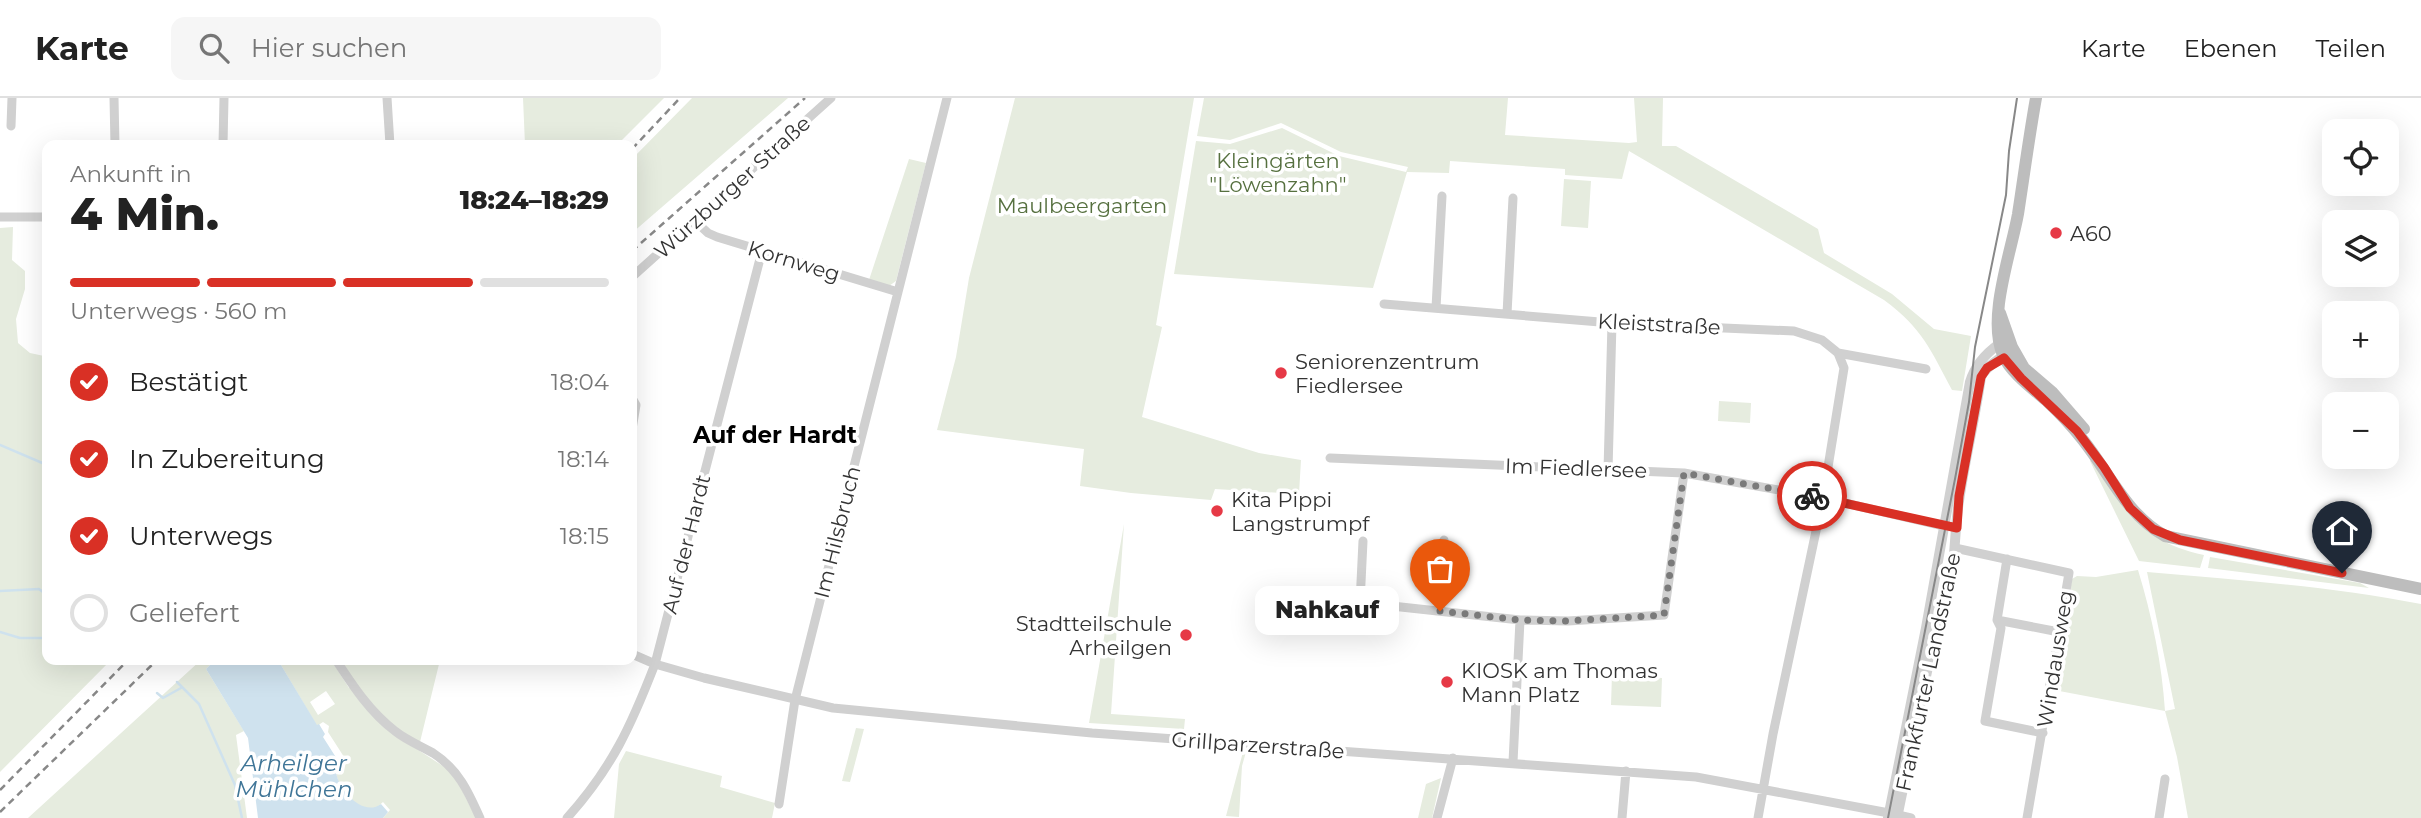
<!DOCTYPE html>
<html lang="de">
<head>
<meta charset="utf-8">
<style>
	body { margin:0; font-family:Montserrat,sans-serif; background:#f6f6f6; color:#222; height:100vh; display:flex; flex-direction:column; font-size:26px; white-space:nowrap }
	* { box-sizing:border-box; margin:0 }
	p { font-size:23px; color:#767676 }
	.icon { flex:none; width:38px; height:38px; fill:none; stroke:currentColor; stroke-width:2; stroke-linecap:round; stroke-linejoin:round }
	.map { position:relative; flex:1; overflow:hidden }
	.details { position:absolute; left:42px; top:42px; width:595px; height:525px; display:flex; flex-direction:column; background:#fff; border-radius:14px; box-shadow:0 7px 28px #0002 }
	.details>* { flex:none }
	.fabs { position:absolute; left:2322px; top:21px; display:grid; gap:14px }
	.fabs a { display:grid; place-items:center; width:77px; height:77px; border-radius:14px; background:#fff; box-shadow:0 7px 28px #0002; font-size:35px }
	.pin { position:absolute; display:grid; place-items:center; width:60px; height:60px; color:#fff; margin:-72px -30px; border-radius:50% 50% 50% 0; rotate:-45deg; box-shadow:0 0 7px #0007 }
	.pin .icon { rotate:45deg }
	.courier { position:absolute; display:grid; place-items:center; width:70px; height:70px; margin:-35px; border:5px solid #d93025; border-radius:50%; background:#fff; color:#222; box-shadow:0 2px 9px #0007 }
	.bubble { position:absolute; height:49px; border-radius:14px; background:#fff; box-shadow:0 7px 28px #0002; font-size:23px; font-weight:800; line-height:49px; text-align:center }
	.head em { font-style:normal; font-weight:800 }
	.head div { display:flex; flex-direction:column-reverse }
	.head { display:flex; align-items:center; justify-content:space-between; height:119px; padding:0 28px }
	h1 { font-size:46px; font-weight:800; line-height:52px }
	.bar { display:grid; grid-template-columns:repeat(4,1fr); gap:10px 7px; align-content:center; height:84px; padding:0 28px }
	.bar i { height:9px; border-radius:5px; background:#e0e0e0 }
	.bar .selected { background:#d93025 }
	.bar p { grid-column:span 4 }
	ol { padding:0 28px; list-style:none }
	li { display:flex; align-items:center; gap:21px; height:77px }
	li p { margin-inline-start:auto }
	li .icon { padding:7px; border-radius:50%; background:#d93025; color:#fff; stroke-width:4 }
	li:last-child { color:#767676 }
	li i { width:38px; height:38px; border:4px solid #e0e0e0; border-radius:50% }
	header { display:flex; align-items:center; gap:42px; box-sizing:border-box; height:98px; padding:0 35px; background:#fff; border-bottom:2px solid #e0e0e0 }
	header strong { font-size:33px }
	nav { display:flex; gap:38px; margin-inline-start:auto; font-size:24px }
	.search { width:490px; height:63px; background:#f6f6f6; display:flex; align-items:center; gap:18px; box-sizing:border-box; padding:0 24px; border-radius:14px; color:#767676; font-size:26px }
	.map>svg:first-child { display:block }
	.green { fill:#e6ecdf; fill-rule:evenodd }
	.water { fill:#cfe2ee }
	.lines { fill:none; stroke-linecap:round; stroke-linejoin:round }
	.stream { stroke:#cfe2ee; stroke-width:2.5 }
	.minor { stroke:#d0d0d0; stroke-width:9 }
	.tertiary { stroke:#d0d0d0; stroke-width:10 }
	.secondary { stroke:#bdbdbd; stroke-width:12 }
	.tram { stroke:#888; stroke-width:2 }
	.rail { stroke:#888; stroke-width:2.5; stroke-dasharray:7 5; stroke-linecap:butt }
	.done { stroke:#7a7a7a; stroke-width:7; stroke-dasharray:0 12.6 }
	.route { stroke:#d93025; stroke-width:9 }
	.poi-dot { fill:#e63946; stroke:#fff; stroke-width:2.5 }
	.labels { text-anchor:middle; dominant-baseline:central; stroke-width:7; stroke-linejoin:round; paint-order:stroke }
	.park-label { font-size:21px; fill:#56703f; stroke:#fff }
	.street-label { font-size:21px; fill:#333; stroke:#fff }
	.poi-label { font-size:21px; fill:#333; stroke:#fff; text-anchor:start }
	.neighbourhood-label { font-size:23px; font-weight:bold; fill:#000; stroke:#fff }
	.water-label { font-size:23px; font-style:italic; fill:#3f7597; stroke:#fff }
</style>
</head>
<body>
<header>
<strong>Karte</strong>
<div class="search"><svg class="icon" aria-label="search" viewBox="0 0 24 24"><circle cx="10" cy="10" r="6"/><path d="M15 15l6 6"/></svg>Hier suchen</div>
<nav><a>Karte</a><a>Ebenen</a><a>Teilen</a></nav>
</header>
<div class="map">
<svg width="2421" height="720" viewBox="0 0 2421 720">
	<rect width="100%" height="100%" fill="#fff"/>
	<path class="green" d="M523 0H664L617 47H525Z
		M692 0H788L632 135V61Z
		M1015 0H1194L1156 227 1162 229 1142 319 1259 355 1301 362 1299 396 1215 391 1211 402 1131 395 1080 388 1084 351 937 332 956 259 969 180Z
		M1204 0H1508L1505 37 1629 45 1637 44 1634 0H1663L1662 48H1676L1818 131 1824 155 1892 196 1934 231 1971 238 1962 293 1952 292C1930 251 1923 231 1884 202L1629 53 1622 81 1565 77V71L1450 63 1449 75 1407 74 1373 190 1174 176 1196 43 1230 46 1282 30 1339 58 1406 74 1408 69 1341 54 1281 25 1230 42 1197 38Z
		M909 61 926 65 896 183 889 188 869 182Z
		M1564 81 1591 83 1588 130 1561 128Z
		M13 129 12 162 25 173V191L16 221 18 245 30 255 44 258 45 298 47 304V562H111L0 674V130Z
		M1719 303 1751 305 1750 325 1718 323Z
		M2092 361C2121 410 2144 445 2204 457L2200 470 2139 463 2090 363Z
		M1124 426 1111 616 1185 621 1184 631 1089 625Z
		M2210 459 2360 485 2369 490 2208 470Z
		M2138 472C2152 518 2162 566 2165 613L2175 611 2147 474C2238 482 2331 488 2421 506V720H2188L2177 659 2165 613 2054 592 2072 481 2077 478 2096 479Z
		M201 562H215L206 571 244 633 236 637 247 720H28Z
		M278 562H331L349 590 356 586 341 562H440L420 644 383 629 449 672 457 682 476 720H383L390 712 383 704 374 712C355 712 336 689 336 672L346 662 328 634 329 628 323 624 317 628ZM326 593 335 606 318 617 310 604Z
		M1612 576 1662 580 1661 609 1611 607Z
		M856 630 864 631 850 684 842 683Z
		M626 653 722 678 720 689 775 705 772 720H614L619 666Z
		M1243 654H1246L1242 668 1239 719 1226 718Z
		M1441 680 1432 720H1418L1426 686Z"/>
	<path class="water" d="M215 562H278L317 627 319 626 325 636 323 639 337 661 341 658 345 663 336 672C336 690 363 720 381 706L388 714 383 720H258L248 640 206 571Z"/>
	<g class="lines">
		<path class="stream" d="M0 347 47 367
			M0 493 39 491 47 497
			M0 534 20 540H47
			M177 584 199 606 235 687 242 720
			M157 595 163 600 181 590"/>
		<path class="minor" d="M114 0 115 47
			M387 0 390 47
			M11 28 12 0
			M223 47 224 0
			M0 119H47
			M695 123 708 135 717 139 898 194
			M632 179 831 0
			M1384 206 1612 225 1794 233 1822 242 1838 255 1926 271
			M1436 210 1442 98
			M1507 216 1513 100
			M632 300 636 307 632 331
			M1330 360 1684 375 1823 400 1944 428
			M1608 372 1612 225
			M1955 450 2069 475 2027 720
			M2007 461 1997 522 2001 530 1985 623 2043 635
			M1291 497 1520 522 1568 523 1664 517 1684 375
			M1360 505 1363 443
			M1440 513 1444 442
			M1997 522 2059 534
			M632 556 655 566 704 580 833 610 1092 635 1696 679 1889 715
			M336 562C353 588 370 614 395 633 406 642 421 648 433 655 458 671 468 693 480 720
			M1513 664 1520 522
			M779 706 795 602 947 0
			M1898 717 1911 720
			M567 720C612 670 631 628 655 566L762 153
			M1437 720 1453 660
			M1622 720 1626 673
			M1758 720 1773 636 1823 400 1844 270 1838 255
			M2159 720 2165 681"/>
		<path class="tertiary" d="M1888 720 1926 530 1970 284C1975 267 1985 256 1999 246L2012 249C2003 261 1987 266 1981 279 1975 321 1965 361 1959 403 1953 439 1957 487 1938 520L1897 720"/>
		<path class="secondary" d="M2036 0C2029 39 2024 77 2018 116 2011 155 1987 220 2003 257 2011 275 2032 290 2047 303 2060 315 2072 328 2083 342 2110 376 2126 416 2165 438L2421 491
			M2000 215 2012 249 2024 270 2052 294 2084 331"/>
		<path class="tram" d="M1888 720 1955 381 1969 304 1975 249 2006 97 2009 53 2017 0"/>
		<path class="rail" d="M632 51 680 0
			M632 153 805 0
			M0 692 128 562
			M0 714 157 562"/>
	</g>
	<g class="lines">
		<path class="done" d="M1440 513 1520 522 1568 523 1664 517 1684 375 1812 398"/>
		<path class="route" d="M1812 398 1957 430 1959 398 1981 279 1987 270 2004 260 2021 280 2077 333 2104 369 2130 410 2153 431 2180 442 2342 475"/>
	</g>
	<g class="poi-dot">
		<circle cx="2056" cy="135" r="7"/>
		<circle cx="1281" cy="275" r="7"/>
		<circle cx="1217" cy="413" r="7"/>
		<circle cx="1186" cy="537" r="7"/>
		<circle cx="1447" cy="584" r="7"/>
	</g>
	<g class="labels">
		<g class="park-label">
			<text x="1278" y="62">Kleingärten<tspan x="1278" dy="24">"Löwenzahn"</tspan></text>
			<text x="1082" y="107">Maulbeergarten</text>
		</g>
		<g class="street-label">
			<text transform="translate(732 89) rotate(-42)">Würzburger Straße</text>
			<text transform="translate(794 163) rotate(17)">Kornweg</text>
			<text transform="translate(1659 226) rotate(3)">Kleiststraße</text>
			<text transform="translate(1576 370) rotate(2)">Im Fiedlersee</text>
			<text transform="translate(837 434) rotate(-76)">Im Hilsbruch</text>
			<text transform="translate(686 446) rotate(-76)">Auf der Hardt</text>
			<text transform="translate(2055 561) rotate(-81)">Windausweg</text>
			<text transform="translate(1928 574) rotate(-78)">Frankfurter Landstraße</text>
			<text transform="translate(1258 647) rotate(4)">Grillparzerstraße</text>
		</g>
		<g class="poi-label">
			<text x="2070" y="135">A60</text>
			<text x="1295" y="263">Seniorenzentrum<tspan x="1295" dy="24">Fiedlersee</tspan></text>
			<text x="1231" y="401">Kita Pippi<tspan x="1231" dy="24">Langstrumpf</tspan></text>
			<text x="1172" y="525" text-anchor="end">Stadtteilschule<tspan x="1172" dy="24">Arheilgen</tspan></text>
			<text x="1461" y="572">KIOSK am Thomas<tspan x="1461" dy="24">Mann Platz</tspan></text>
		</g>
		<g class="neighbourhood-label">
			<text x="775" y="337">Auf der Hardt</text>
		</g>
		<g class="water-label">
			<text x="294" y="665">Arheilger<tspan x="294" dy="26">Mühlchen</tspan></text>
		</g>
	</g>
</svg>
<div class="fabs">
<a><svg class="icon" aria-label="locate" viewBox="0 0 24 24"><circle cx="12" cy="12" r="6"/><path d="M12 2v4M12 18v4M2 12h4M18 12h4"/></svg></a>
<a><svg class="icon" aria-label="layers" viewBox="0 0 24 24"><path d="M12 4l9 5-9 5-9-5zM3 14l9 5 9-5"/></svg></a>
<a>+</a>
<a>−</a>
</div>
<div class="pin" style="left:1440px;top:513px;background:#ea580c"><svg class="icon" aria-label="bag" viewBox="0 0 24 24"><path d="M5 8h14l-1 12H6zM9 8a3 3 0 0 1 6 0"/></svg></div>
<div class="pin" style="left:2342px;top:475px;background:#1f2937"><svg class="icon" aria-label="home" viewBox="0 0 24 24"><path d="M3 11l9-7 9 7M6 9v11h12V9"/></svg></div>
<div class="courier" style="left:1812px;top:398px"><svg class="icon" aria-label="bike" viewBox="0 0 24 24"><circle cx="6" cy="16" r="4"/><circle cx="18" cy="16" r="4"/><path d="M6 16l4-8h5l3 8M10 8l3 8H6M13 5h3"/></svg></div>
<div class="bubble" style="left:1255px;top:488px;width:144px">Nahkauf</div>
<section class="details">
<div class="head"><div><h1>4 Min.</h1><p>Ankunft in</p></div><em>18:24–18:29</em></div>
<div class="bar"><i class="selected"></i><i class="selected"></i><i class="selected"></i><i></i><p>Unterwegs · 560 m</p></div>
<ol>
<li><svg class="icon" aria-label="check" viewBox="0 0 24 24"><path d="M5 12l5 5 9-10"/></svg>Bestätigt<p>18:04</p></li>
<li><svg class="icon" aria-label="check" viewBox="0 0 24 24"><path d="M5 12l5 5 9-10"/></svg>In Zubereitung<p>18:14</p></li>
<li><svg class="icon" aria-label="check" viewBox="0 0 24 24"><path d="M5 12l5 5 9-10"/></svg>Unterwegs<p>18:15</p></li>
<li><i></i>Geliefert</li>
</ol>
</section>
</div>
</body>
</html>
